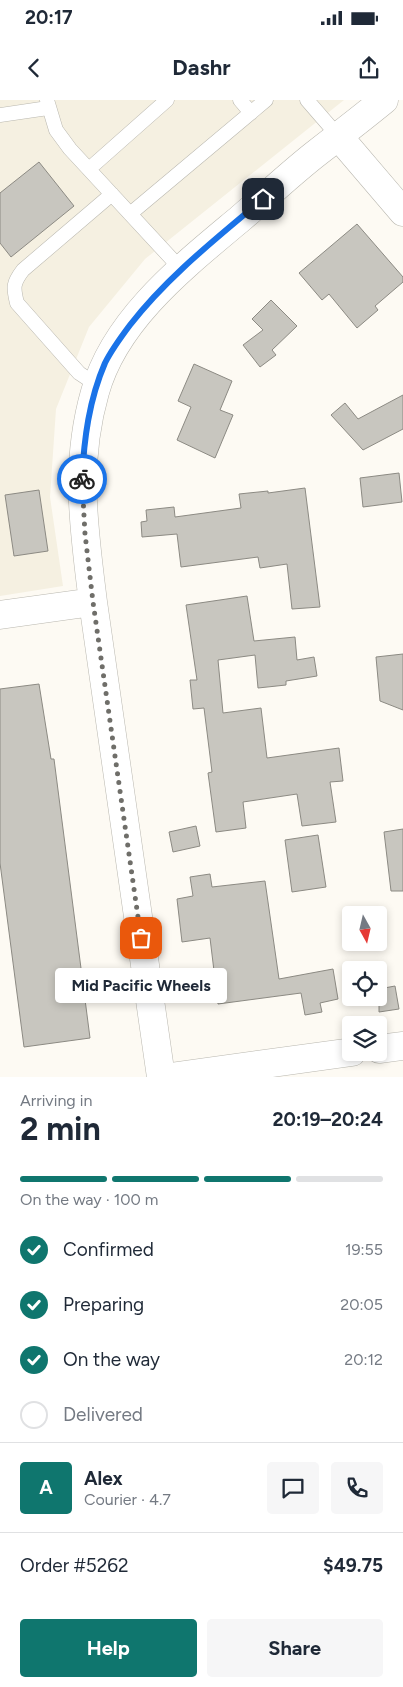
<!DOCTYPE html>
<html lang="en">
<head>
<meta charset="utf-8">
<style>
	body { margin:0; font-family:Figtree,sans-serif; background:#f6f6f7; color:#1f2937; height:100vh; display:flex; flex-direction:column; font-size:19px; white-space:nowrap }
	* { box-sizing:border-box; margin:0 }
	p { font-size:16px; color:#747a83 }
	.icon { flex:none; width:28px; height:28px; fill:none; stroke:currentColor; stroke-width:2; stroke-linecap:round; stroke-linejoin:round }
	.map { position:relative; height:977px; overflow:hidden }
	.details { display:flex; flex-direction:column; background:#fff; flex:1 }
	.details>* { flex:none }
	.needle { width:32px; rotate:172deg }
	.controls { position:absolute; left:342px; top:806px; display:grid; gap:10px }
	.controls a { display:grid; place-items:center; width:45px; height:45px; border-radius:5px; background:#fff; box-shadow:0 2px 8px #0003; font-size:25px }
	.pin { position:absolute; display:grid; place-items:center; width:42px; height:42px; color:#fff; margin:-21px; border-radius:10px; box-shadow:0 2px 8px #0006 }
	.courier { position:absolute; display:grid; place-items:center; width:50px; height:50px; margin:-25px; border:4px solid #1a73e8; border-radius:50%; background:#fff; color:#222; box-shadow:0 1px 6px #0007 }
	.bubble { position:absolute; height:35px; border-radius:5px; background:#fff; box-shadow:0 2px 8px #0003; font-size:16px; font-weight:700; line-height:35px; text-align:center }
	.head em { font-style:normal; font-weight:700 }
	.head div { display:flex; flex-direction:column-reverse }
	.head { display:flex; align-items:center; justify-content:space-between; height:85px; padding:0 20px }
	h1 { font-size:32px; font-weight:700; line-height:38px }
	.bar { display:grid; grid-template-columns:repeat(4,1fr); gap:8px 5px; align-content:center; height:60px; padding:0 20px }
	.bar i { height:6px; border-radius:4px; background:#e0e1e3 }
	.bar .active { background:#0f766e }
	.bar p { grid-column:span 4 }
	.line { display:flex; align-items:center; gap:12px; padding:0 20px; border-top:1px solid #e0e1e3 }
	.line div { flex:1 }
	.round { display:grid; place-items:center; flex:none; width:52px; height:52px; border-radius:5px; background:#f6f6f7 }
	ol { padding:0 20px; list-style:none }
	li { display:flex; align-items:center; gap:15px; height:55px }
	li p { margin-inline-start:auto }
	li .icon { padding:5px; border-radius:50%; background:#0f766e; color:#fff; stroke-width:4 }
	li:last-child { color:#747a83 }
	li i { width:28px; height:28px; border:2px solid #e0e1e3; border-radius:50% }
	.primary-button { display:flex; gap:10px; margin-top:auto; padding:10px 20px }
	.primary-button a { flex:1; height:58px; border-radius:5px; background:#0f766e; color:#fff; font-size:20px; font-weight:700; line-height:58px; text-align:center }
	.primary-button a+a { background:#f6f6f7; color:#1f2937 }
	.status { display:flex; justify-content:space-between; align-items:center; height:35px; padding:0 25px; background:#fff; direction:ltr }
	.status svg { height:14px; fill:currentColor }
	header { display:flex; justify-content:space-between; align-items:center; height:65px; padding:0 20px; background:#fff; font-size:22px; font-weight:700 }
	.map>svg:first-child { display:block }
	.built { fill:#f5f0e1 }
	.building { fill:#c8c6bf; stroke:#8c8a83 }
	.lines { fill:none; stroke-linecap:round; stroke-linejoin:round }
	.lane-casing { stroke:#b9b7af; stroke-width:15 }
	.street-casing { stroke:#b9b7af; stroke-width:29 }
	.secondary-casing { stroke:#b9b7af; stroke-width:29 }
	.lane { stroke:#fff; stroke-width:14 }
	.street { stroke:#fff; stroke-width:28 }
	.secondary { stroke:#fff; stroke-width:28 }
	.done { stroke:#6f6e69; stroke-width:5; stroke-dasharray:0 9 }
	.route { stroke:#1a73e8; stroke-width:6 }
</style>
</head>
<body>
<div class="status"><b>20:17</b><svg viewBox="0 0 49 12"><path d="M0 12V9h3v3zM5 12V6h3v6zM10 12V3h3v9zM15 12V0h3v12zM26 1h20v11H26zM47 4h2v5h-2z"/></svg></div>
<header><svg class="icon" aria-label="back" viewBox="0 0 24 24"><path d="M15 5l-7 7 7 7"/></svg>Dashr<svg class="icon" aria-label="share" viewBox="0 0 24 24"><path d="M12 15V3M7 8l5-5 5 5M5 13v7h14v-7"/></svg></header>
<div class="map">
<svg width="403" height="977" viewBox="0 0 403 977">
	<rect width="100%" height="100%" fill="#fdfaf3"/>
	<path class="built" d="M0 0H344L145 159 89 227 56 309 50 397 63 486 0 496Z"/>
	<path class="building" d="M39 62 74 106 11 157 0 143V93Z
		M357 124 403 177V182L375 206 378 210 357 228 329 194 322 200 299 173Z
		M271 200 297 226 272 250 276 255 260 267 243 245 263 230 252 219Z
		M194 264 232 281 220 310 233 315 215 358 177 340 191 307 178 301Z
		M403 295V329L363 350 331 315 345 303 358 319Z
		M399 373 402 402 363 407 360 378Z
		M305 388 320 507 292 509 287 464 260 468 258 457 181 467 177 434 142 437 141 422 147 421 146 410 174 407 175 417 241 408 239 394 268 391V393Z
		M39 390 48 451 14 456 5 395Z
		M247 496 254 541 295 537 297 560 314 557 317 576 286 581V585L258 588 255 555 218 560 223 613 261 608 267 658 339 648 343 681 330 682 336 722 302 726 297 694 243 702 246 728 216 732 208 673 212 672 204 608 193 609 190 580H197L186 505Z
		M403 554V610L380 601 376 557Z
		M39 584 51 659H54L90 938 24 947 0 763V589Z
		M196 726 200 746 173 752 169 732Z
		M403 729V791H391L384 732Z
		M318 735 326 787 292 792 285 740Z
		M210 774 212 787 265 781 279 879 333 869 338 899 320 903 322 912 305 915 301 893 218 904 210 838 182 842 177 799 193 796 190 777Z
		M395 886 399 909 379 912V889Z"/>
	<g class="lines">
		<g class="lane-casing">
			<path id="lane" d="M47 0 56 30 70 49 181 169
				M240 0 251 13
				M307 0 339 37
				M0 15 48 8
				M89 69 167 0
				M130 114 266 0
				M97 285 79 273 17 203C13 187 13 183 23 170L112 94"/>
		</g>
		<g class="street-casing">
			<path id="street" d="M339 37 403 112"/>
		</g>
		<g class="secondary-casing">
			<path id="secondary" d="M0 515 93 502
				M379 949 403 946
				M161 977 93 502C84 429 74 365 95 292 115 219 185 165 241 118 267 96 292 72 318 52 340 35 362 18 384 0
				M170 977 352 952"/>
		</g>
		<use href="#lane" class="lane"/>
		<use href="#street" class="street"/>
		<use href="#secondary" class="secondary"/>
	</g>
	<g class="lines">
		<path class="done" d="M82 379 85 434 93 502 141 838"/>
		<path class="route" d="M82 379C84 339 89 300 105 263 112 249 121 237 130 225 168 176 217 138 263 99"/>
	</g>
</svg>
<div class="controls">
<a><svg class="needle" viewBox="-14 -14 28 28"><path d="M0-13l5 13h-10z" fill="#e53935"/><path d="M0 13l5-13h-10z" fill="#747a83"/></svg></a>
<a><svg class="icon" aria-label="locate" viewBox="0 0 24 24"><circle cx="12" cy="12" r="6"/><path d="M12 2v4M12 18v4M2 12h4M18 12h4"/></svg></a>
<a><svg class="icon" aria-label="layers" viewBox="0 0 24 24"><path d="M12 4l9 5-9 5-9-5zM3 14l9 5 9-5"/></svg></a>
</div>
<div class="pin" style="left:141px;top:838px;background:#ea580c"><svg class="icon" aria-label="bag" viewBox="0 0 24 24"><path d="M5 8h14l-1 12H6zM9 8a3 3 0 0 1 6 0"/></svg></div>
<div class="pin" style="left:263px;top:99px;background:#1f2937"><svg class="icon" aria-label="home" viewBox="0 0 24 24"><path d="M3 11l9-7 9 7M6 9v11h12V9"/></svg></div>
<div class="courier" style="left:82px;top:379px"><svg class="icon" aria-label="bike" viewBox="0 0 24 24"><circle cx="6" cy="16" r="4"/><circle cx="18" cy="16" r="4"/><path d="M6 16l4-8h5l3 8M10 8l3 8H6M13 5h3"/></svg></div>
<div class="bubble" style="left:55px;top:868px;width:172px">Mid Pacific Wheels</div>
</div>
<section class="details">
<div class="head"><div><h1>2 min</h1><p>Arriving in</p></div><em>20:19–20:24</em></div>
<div class="bar"><i class="active"></i><i class="active"></i><i class="active"></i><i></i><p>On the way · 100 m</p></div>
<ol>
<li><svg class="icon" aria-label="check" viewBox="0 0 24 24"><path d="M5 12l5 5 9-10"/></svg>Confirmed<p>19:55</p></li>
<li><svg class="icon" aria-label="check" viewBox="0 0 24 24"><path d="M5 12l5 5 9-10"/></svg>Preparing<p>20:05</p></li>
<li><svg class="icon" aria-label="check" viewBox="0 0 24 24"><path d="M5 12l5 5 9-10"/></svg>On the way<p>20:12</p></li>
<li><i></i>Delivered</li>
</ol>
<div class="line" style="height:90px"><b class="round" style="background:#0f766e;color:#fff">A</b><div><b>Alex</b><p>Courier · 4.7</p></div><a class="round"><svg class="icon" aria-label="chat" viewBox="0 0 24 24"><path d="M4 5h16v11H9l-5 4z"/></svg></a><a class="round"><svg class="icon" aria-label="phone" viewBox="0 0 24 24"><path d="M5 4h4l2 5-3 2q2 4 5 5l2-3 5 2v4C11 20 4 13 5 4z"/></svg></a></div>
<div class="line" style="height:65px"><div>Order #5262</div><b>$49.75</b></div>
<div class="primary-button"><a>Help</a><a>Share</a></div>
</section>
</body>
</html>
